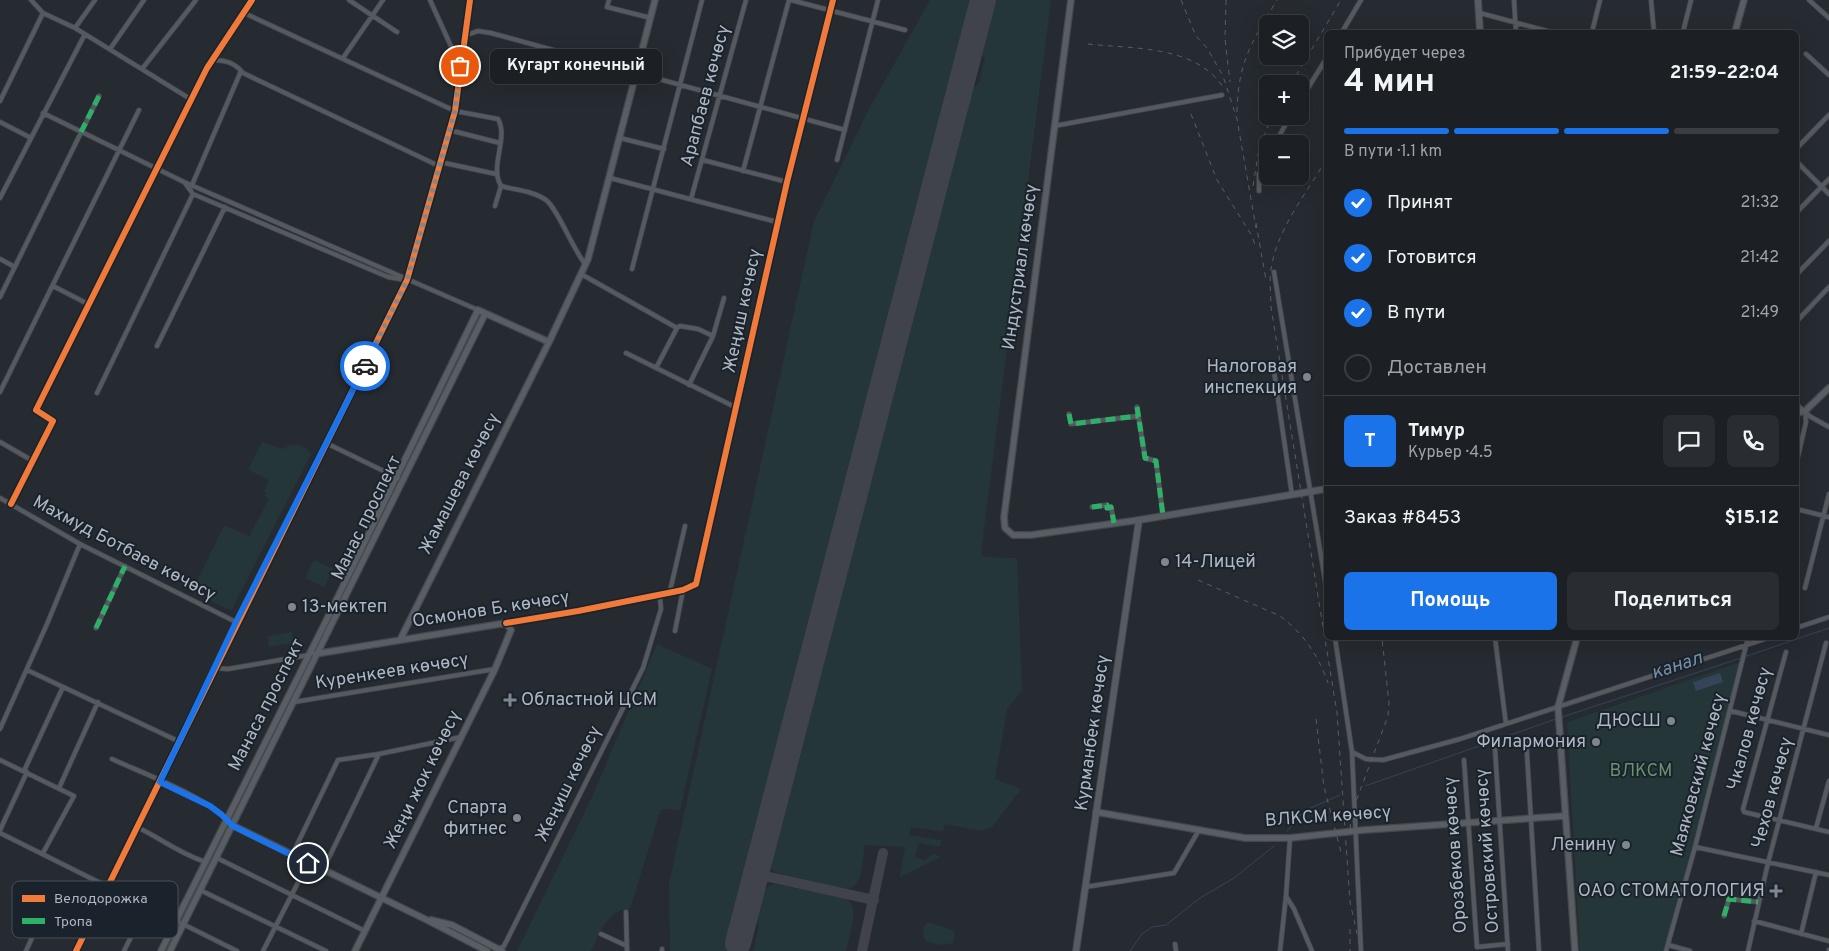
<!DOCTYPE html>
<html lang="ru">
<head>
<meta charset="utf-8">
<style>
	body { margin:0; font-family:Overpass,sans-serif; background:#292d32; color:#f1f3f6; height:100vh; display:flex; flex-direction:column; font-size:19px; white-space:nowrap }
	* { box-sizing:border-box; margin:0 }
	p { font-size:16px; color:#a0a3a7 }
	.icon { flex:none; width:28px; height:28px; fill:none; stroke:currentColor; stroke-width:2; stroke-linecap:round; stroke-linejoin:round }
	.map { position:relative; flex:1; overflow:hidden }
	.drawer { position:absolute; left:1324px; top:30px; width:475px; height:610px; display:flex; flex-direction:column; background:#1c2025; border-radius:8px; box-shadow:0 5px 20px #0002,0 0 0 1px #3a3e42 }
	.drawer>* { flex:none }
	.buttons { position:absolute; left:1259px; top:15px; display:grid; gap:10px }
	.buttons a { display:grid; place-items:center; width:50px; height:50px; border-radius:8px; background:#1c2025; box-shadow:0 5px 20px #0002,0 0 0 1px #3a3e42; font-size:25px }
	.pin { position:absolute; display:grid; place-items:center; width:42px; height:42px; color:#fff; margin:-21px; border:2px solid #fff; border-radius:50%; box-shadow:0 1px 5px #0007 }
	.courier { position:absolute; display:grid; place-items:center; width:50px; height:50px; margin:-25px; border:4px solid #1a73e8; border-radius:50%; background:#fff; color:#222; box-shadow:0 1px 6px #0007 }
	.bubble { position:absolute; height:35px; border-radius:8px; background:#1c2025; box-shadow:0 5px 20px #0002,0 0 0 1px #3a3e42; font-size:16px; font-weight:700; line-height:35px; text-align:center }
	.overview em { font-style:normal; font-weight:700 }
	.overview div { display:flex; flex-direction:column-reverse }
	.overview { display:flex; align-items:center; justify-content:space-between; height:85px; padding:0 20px }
	h1 { font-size:32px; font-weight:700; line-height:38px }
	.bar { display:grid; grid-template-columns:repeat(4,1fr); gap:8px 5px; align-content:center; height:60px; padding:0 20px }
	.bar i { height:6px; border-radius:4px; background:#3a3e42 }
	.bar .active { background:#1a73e8 }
	.bar p { grid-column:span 4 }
	.line { display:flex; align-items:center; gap:12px; padding:0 20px; border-top:1px solid #3a3e42 }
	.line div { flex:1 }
	.round { display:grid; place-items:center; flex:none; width:52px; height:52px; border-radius:8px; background:#292d32 }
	ol { padding:0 20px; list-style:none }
	li { display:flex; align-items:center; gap:15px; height:55px }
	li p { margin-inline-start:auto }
	li .icon { padding:5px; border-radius:50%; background:#1a73e8; color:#fff; stroke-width:4 }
	li:last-child { color:#a0a3a7 }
	li i { width:28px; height:28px; border:2px solid #3a3e42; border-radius:50% }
	.primary-button { display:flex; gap:10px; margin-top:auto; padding:10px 20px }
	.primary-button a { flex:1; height:58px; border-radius:8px; background:#1a73e8; color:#fff; font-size:20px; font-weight:700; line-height:58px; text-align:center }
	.primary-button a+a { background:#292d32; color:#f1f3f6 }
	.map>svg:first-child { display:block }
	.green { fill:#243637 }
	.water { fill:#344459 }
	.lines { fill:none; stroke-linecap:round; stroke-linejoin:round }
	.stream { stroke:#344459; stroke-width:1 }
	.taxiway { stroke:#40444a; stroke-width:10 }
	.runway { stroke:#40444a; stroke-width:26 }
	.street-casing { stroke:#44474c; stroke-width:5.5 }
	.secondary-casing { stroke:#44474c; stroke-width:8 }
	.primary-casing { stroke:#43474e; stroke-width:8 }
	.street { stroke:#555960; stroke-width:4 }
	.secondary { stroke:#595e64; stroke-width:5.5 }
	.primary { stroke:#575c62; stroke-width:6 }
	.rail { stroke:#595d63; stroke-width:1; stroke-dasharray:5 5; stroke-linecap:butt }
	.quiet { stroke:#2db169; stroke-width:5; stroke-dasharray:10 5; stroke-linecap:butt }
	.cycleway-casing { stroke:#1a222b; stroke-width:9 }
	.cycleway { stroke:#f17a3a; stroke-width:6 }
	.done { stroke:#7e8690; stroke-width:5; stroke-dasharray:0 9 }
	.route { stroke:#1a73e8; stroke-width:6 }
	.poi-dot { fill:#7e8690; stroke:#1a222b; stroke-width:2 }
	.labels { text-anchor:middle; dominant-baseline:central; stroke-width:4; stroke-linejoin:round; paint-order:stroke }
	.street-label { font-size:18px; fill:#aeb7c3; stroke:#1a222b }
	.poi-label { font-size:18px; fill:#aeb7c3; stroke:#1a222b; text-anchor:end }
	.park-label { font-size:18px; fill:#67936f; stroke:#1a222b }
	.water-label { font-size:19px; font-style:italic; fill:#778faa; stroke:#1a222b }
	.key { fill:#1a222b; stroke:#464f59; stroke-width:1 }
	.key-label { font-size:14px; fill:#aeb7c3 }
</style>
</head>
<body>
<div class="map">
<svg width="1829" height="951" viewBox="0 0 1829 951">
	<rect width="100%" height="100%" fill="#262b31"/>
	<path class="green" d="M930 0H973L726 946 743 951H670L669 883 814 221 870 107Z
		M993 0H1051L981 553 983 557 1017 558 1022 690 1007 710 995 779 1021 789 992 827 981 831 945 824 943 832 911 827 909 835 942 840 940 847 919 843 915 857 924 860 933 854 941 857 900 877 905 847 865 845C862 859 864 888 846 889L776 873 772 870 770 860 970 90 979 83 985 57 979 55Z
		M262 442 284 449C292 441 305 444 311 454L231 611 192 591 223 528 226 526 249 536 269 499 264 496 267 493 264 491 269 480 248 470Z
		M314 560 333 569 324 587 305 578Z
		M292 632 293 643 269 647 267 636Z
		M657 644 712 669 680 810 661 809 630 909C609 907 598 936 591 951H517L593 795Z
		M1741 662 1726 725 1664 951H1580L1567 722Z
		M775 884 845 898C862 905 848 937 846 951H747H753L759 927 755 919C759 904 759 888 775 884Z
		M926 923H931L953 930 955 936 953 943 940 945 926 941 922 933Z"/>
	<path class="water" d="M1720 673 1723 682 1696 691 1693 682Z"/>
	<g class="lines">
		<path class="stream" d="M1744 657 1829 628
			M1562 717 1741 658
			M1365 786 1556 719
			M1287 831 1304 811 1340 795
			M1130 951 1142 934 1152 927 1166 925 1200 898 1234 878 1274 846"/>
		<path class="taxiway" d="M756 874 874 900
			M862 951 883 853"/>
		<path class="runway" d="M738 943 983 0"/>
		<g class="street-casing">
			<path id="street" d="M31 0 43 13 75 28 192 100
				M349 0 397 32
				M430 0 460 66
				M609 0 607 7 651 18
				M791 0 905 30
				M1514 0 1516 32
				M1651 0 1654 32
				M1809 0 1829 18
				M244 13 455 111 498 119C509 138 489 166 501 186 515 190 534 191 546 200 557 208 573 249 585 264
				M1480 13 1551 32
				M75 28 95 0
				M1342 32 1361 0
				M1592 32 1600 0
				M1683 32 1691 0
				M464 36 478 31 491 33 845 130
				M110 49 144 0
				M1806 54 1829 75
				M343 58 383 0
				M213 60C226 60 235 63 243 73L439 166
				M142 69 196 0
				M0 101 43 13
				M1300 101 1326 59
				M43 113 184 182 478 310
				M0 122 31 138
				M1054 126 1222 95
				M449 130 500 143
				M620 138 664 149
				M1275 144 1290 116
				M1796 149 1829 115
				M703 160 787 182
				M837 160 878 0
				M1796 161 1829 194
				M440 162 496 174
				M743 171 789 0
				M610 178 777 222
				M185 183 193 194 388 277 405 280
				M192 185 241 71
				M1259 191V174L1268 157
				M0 198 85 34
				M691 199 746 0
				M495 206 501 186
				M1796 213 1829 179
				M0 259 15 267
				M632 269 702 0
				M1274 272 1326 586
				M581 274 677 328 680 326 698 329 713 336 724 298
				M1796 275 1829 241
				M53 286 90 305
				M0 297 99 96
				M1796 322 1829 287
				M157 346 225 207
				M626 353 737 408
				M1273 364 1292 495
				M656 368 677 328
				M689 385 713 336
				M0 392 139 110
				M97 393 193 194
				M1796 404 1811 417 1829 427
				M1137 407 1145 458 1156 461 1163 516
				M1069 414 1071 424 1138 416
				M0 442 33 461
				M326 443 398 478
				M1796 465 1806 422 1805 411
				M0 498 80 544 236 622
				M11 504 53 421 36 410 207 68 252 0
				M1092 507 1107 505V508L1111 507 1114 523
				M1796 509 1829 517
				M1805 588 1829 494
				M670 591 685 526
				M506 623 578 611 683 590 696 584 787 182 833 0
				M96 628 125 566
				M1796 628 1829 617
				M675 631 683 590
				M1335 638 1352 752 1366 759 1383 760 1460 739 1768 638
				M1495 638 1506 724
				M1786 652 1743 809 1744 812 1829 832
				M215 668 228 669 309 655
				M27 670 178 741
				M294 702 495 669
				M1731 711 1829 735
				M0 729 47 624 80 544
				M1526 738 1539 951
				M1495 749 1508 951
				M1352 752 1361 951
				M112 759C135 770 215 800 226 821
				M0 760 74 796 43 853
				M1464 760 1477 947 1508 944
				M24 771 63 687
				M59 788 98 702
				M137 827C160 838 182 855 206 862
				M1816 828 1829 781
				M0 830 27 772
				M0 833 237 951
				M1290 838 1286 896 1294 909 1312 951
				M1695 847 1829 875
				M292 855 338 760 379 754 461 737
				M217 858 365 931
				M323 870 379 754
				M1085 887 1174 873 1199 830
				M200 890 326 951
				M626 912 627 951
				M1724 916 1729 899 1758 902
				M1754 921 1829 941
				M601 934 627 946
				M1801 934 1816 872
				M1175 944 1176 951
				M1668 945 1690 951
				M498 949 504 946 643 668 661 609 660 598 654 595
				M662 949V951
				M26 951 35 931
				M76 951 407 280 455 111 470 0
				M124 951 147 905
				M263 951 308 863
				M1280 951 1286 896
				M1666 951 1695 847 1748 638
				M1748 951 1768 863 1826 643
				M1829 951V950"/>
		</g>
		<g class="secondary-casing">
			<path id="secondary" d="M1071 0 1004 517 1005 528 1013 535H1031L1139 520
				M1735 32 1744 0
				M1796 413 1805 411 1829 388
				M400 640 549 342 588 259 655 0
				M315 654 506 623 511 630 495 669 355 951
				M1096 812 1245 838H1290L1364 830 1564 816
				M232 825 427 920 487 951
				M431 920 452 925 502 951
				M161 951 331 611 478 310 549 342
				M170 951 485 314
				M1575 951 1558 707 1577 638"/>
		</g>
		<g class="primary-casing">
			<path id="primary" d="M1478 0 1480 32
				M1076 951 1139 520 1326 489"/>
		</g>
		<use href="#street" class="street"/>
		<use href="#secondary" class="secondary"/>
		<use href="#primary" class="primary"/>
		<path class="rail" d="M1181 0 1196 36 1207 48 1223 76 1237 119 1256 228
			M1226 0 1225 39 1230 82
			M1088 44C1133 49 1195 45 1223 87
			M1291 84 1341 0
			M1237 112C1238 61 1252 42 1277 0
			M1191 114 1217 180 1252 236 1255 245
			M1326 160C1306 194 1277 229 1271 269 1269 281 1271 295 1271 307L1337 713 1350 902 1361 951
			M1253 186 1259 149 1272 116
			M1256 223 1266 280
			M1198 580 1280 616C1304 634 1318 655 1328 683
			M1316 719 1324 787 1342 856
			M1350 829 1352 812 1388 716 1389 703 1382 638
			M1350 929V951"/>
		<path class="quiet" d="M81 132 99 96
			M1137 407 1145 458 1156 461 1163 516
			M1069 414 1071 424 1138 416
			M1092 507 1107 505V508L1111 507 1114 523
			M96 628 125 566
			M1724 916 1729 899 1758 902"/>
		<g class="cycleway-casing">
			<path id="cycleway" d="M11 504 53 421 36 410 207 68 252 0
				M506 623 578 611 683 590 696 584 787 182 833 0
				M76 951 407 280 455 111 470 0"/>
		</g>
		<use href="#cycleway" class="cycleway"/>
	</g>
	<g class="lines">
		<path class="done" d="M365 366 407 280 455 111 460 66"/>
		<path class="route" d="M308 863 233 826 222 815 210 806 160 782 236 622 365 366"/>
	</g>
	<g class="poi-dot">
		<circle cx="1307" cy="377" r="5"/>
		<circle cx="1165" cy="562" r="5"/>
		<circle cx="292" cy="607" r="5"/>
		<path d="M507.5 692.5h5v5h5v5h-5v5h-5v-5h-5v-5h5z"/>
		<circle cx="1671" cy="721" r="5"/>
		<circle cx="1596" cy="742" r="5"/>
		<circle cx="517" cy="818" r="5"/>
		<circle cx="1626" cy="845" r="5"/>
		<path d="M1773.5 883.5h5v5h5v5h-5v5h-5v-5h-5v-5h5z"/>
	</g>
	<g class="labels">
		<g class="street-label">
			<text transform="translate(706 96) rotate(-75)">Арапбаев көчөсү</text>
			<text transform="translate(1021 267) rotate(-82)">Индустриал көчөсү</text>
			<text transform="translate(743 311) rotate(-78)">Жеңиш көчөсү</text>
			<text transform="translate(460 484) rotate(-63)">Жамашева көчөсү</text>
			<text transform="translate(367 518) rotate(-64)">Манас проспект</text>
			<text transform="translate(124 549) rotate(28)">Махмуд Ботбаев көчөсү</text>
			<text transform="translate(491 610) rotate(-9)">Осмонов Б. көчөсү</text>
			<text transform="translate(392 672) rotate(-9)">Куренкеев көчөсү</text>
			<text transform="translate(267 705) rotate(-63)">Манаса проспект</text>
			<text transform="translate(1750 729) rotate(-75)">Чкалов көчөсү</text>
			<text transform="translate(1093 733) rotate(-82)">Курманбек көчөсү</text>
			<text transform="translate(1699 775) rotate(-75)">Маяковский көчөсү</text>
			<text transform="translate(423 780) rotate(-64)">Жеңи жок көчөсү</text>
			<text transform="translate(569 784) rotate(-64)">Жеңиш көчөсү</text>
			<text transform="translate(1773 793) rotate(-75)">Чехов көчөсү</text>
			<text transform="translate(1328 817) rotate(-4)">ВЛКСМ көчөсү</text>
			<text transform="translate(1488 851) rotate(-94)">Островский көчөсү</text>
			<text transform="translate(1456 855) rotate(-94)">Орозбеков көчөсү</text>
		</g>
		<g class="poi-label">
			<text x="1297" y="367">Налоговая<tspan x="1297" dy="21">инспекция</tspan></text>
			<text x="1175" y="562" text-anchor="start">14-Лицей</text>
			<text x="302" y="607" text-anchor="start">13-мектеп</text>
			<text x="521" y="700" text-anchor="start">Областной ЦСМ</text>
			<text x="1661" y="721">ДЮСШ</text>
			<text x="1586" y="742">Филармония</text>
			<text x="507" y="808">Спарта<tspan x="507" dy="21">фитнес</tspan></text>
			<text x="1616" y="845">Ленину</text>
			<text x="1765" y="891">ОАО СТОМАТОЛОГИЯ</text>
		</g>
		<g class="park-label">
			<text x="1641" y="771">ВЛКСМ</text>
		</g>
		<g class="water-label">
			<text transform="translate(1677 666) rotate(-18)">канал</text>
		</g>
	</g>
	<rect x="12" y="881" width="166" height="57" rx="8" class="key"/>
	<rect x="22" y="895" width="23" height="7" fill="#f17a3a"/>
	<rect x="22" y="918" width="23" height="6" fill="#2db169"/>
	<g class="key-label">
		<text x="54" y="903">Велодорожка</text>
		<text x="54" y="926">Тропа</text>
	</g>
</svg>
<div class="buttons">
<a><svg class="icon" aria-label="layers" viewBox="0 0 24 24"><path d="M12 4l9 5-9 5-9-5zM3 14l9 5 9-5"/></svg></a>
<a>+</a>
<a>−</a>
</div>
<div class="pin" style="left:460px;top:66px;background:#ea580c"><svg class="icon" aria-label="bag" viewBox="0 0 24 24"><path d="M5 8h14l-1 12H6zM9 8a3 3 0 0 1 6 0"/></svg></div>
<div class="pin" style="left:308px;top:863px;background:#1f2937"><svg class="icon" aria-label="home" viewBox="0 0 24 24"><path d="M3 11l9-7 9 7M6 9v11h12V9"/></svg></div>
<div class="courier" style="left:365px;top:366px"><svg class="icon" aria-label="car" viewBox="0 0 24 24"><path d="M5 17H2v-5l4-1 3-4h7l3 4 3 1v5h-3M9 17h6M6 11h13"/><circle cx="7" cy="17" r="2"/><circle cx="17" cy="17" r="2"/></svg></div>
<div class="bubble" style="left:490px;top:49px;width:172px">Кугарт конечный</div>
<section class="drawer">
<div class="overview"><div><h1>4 мин</h1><p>Прибудет через</p></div><em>21:59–22:04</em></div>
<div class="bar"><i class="active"></i><i class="active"></i><i class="active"></i><i></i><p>В пути · 1.1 km</p></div>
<ol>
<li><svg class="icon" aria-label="check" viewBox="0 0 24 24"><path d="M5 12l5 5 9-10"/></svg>Принят<p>21:32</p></li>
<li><svg class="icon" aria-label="check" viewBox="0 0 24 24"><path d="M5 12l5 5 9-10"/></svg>Готовится<p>21:42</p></li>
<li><svg class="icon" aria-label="check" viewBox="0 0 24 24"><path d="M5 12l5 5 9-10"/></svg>В пути<p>21:49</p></li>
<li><i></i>Доставлен</li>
</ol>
<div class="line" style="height:90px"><b class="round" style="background:#1a73e8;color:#fff">Т</b><div><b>Тимур</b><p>Курьер · 4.5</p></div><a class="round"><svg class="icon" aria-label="chat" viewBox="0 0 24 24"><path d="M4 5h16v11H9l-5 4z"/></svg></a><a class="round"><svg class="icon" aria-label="phone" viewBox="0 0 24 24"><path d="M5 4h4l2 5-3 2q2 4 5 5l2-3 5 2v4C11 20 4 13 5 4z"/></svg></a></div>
<div class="line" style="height:65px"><div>Заказ #8453</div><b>$15.12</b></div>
<div class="primary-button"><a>Помощь</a><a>Поделиться</a></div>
</section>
</div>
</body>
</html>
